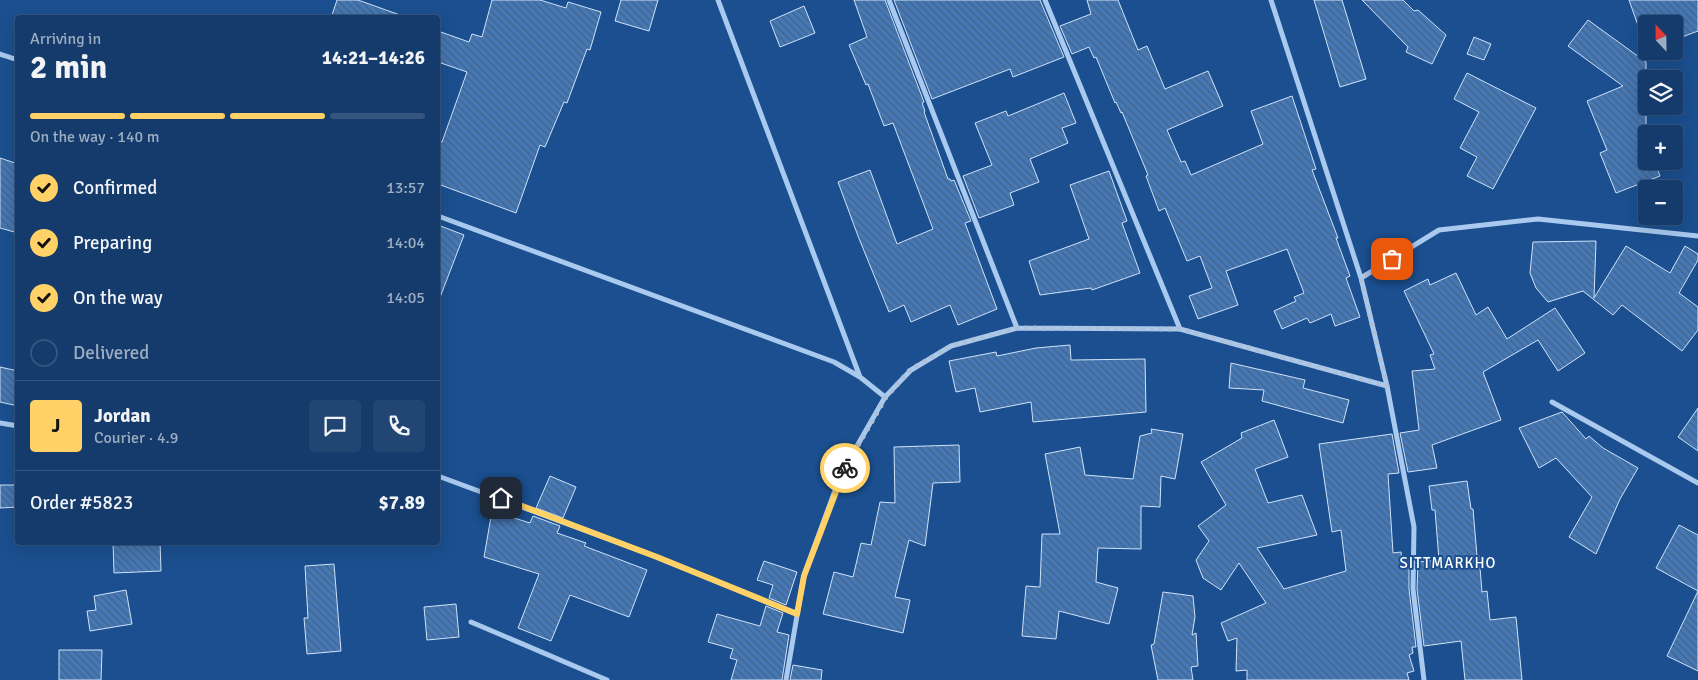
<!DOCTYPE html>
<html lang="en">
<head>
<meta charset="utf-8">
<style>
	body { margin:0; font-family:Signika,sans-serif; background:#214673; color:#f1f3f6; height:100vh; display:flex; flex-direction:column; font-size:19px; white-space:nowrap }
	* { box-sizing:border-box; margin:0 }
	p { font-size:16px; color:#9dadc1 }
	.icon { flex:none; width:28px; height:28px; fill:none; stroke:currentColor; stroke-width:2; stroke-linecap:round; stroke-linejoin:round }
	.map { position:relative; flex:1; overflow:hidden }
	.side { position:absolute; left:15px; top:15px; width:425px; height:530px; display:flex; flex-direction:column; background:#143b6b; border-radius:5px; box-shadow:0 5px 20px #0002,0 0 0 1px #33557e }
	.side>* { flex:none }
	.needle { width:32px; rotate:338deg }
	.controls { position:absolute; left:1638px; top:15px; display:grid; gap:10px }
	.controls a { display:grid; place-items:center; width:45px; height:45px; border-radius:5px; background:#143b6b; box-shadow:0 5px 20px #0002,0 0 0 1px #33557e; font-size:25px }
	.pin { position:absolute; display:grid; place-items:center; width:42px; height:42px; color:#fff; margin:-21px; border-radius:10px; box-shadow:0 2px 8px #0006 }
	.courier { position:absolute; display:grid; place-items:center; width:50px; height:50px; margin:-25px; border:4px solid #ffd166; border-radius:50%; background:#fff; color:#222; box-shadow:0 1px 6px #0007 }
	.overview em { font-style:normal; font-weight:700 }
	.overview div { display:flex; flex-direction:column-reverse }
	.overview { display:flex; align-items:center; justify-content:space-between; height:85px; padding:0 15px }
	h1 { font-size:32px; font-weight:700; line-height:38px }
	.bar { display:grid; grid-template-columns:repeat(4,1fr); gap:8px 5px; align-content:center; height:60px; padding:0 15px }
	.bar i { height:6px; border-radius:4px; background:#33557e }
	.bar .active { background:#ffd166 }
	.bar p { grid-column:span 4 }
	.line { display:flex; align-items:center; gap:12px; padding:0 15px; border-top:1px solid #33557e }
	.line div { flex:1 }
	.round { display:grid; place-items:center; flex:none; width:52px; height:52px; border-radius:5px; background:#214673 }
	ol { padding:0 15px; list-style:none }
	li { display:flex; align-items:center; gap:15px; height:55px }
	li p { margin-inline-start:auto }
	li .icon { padding:5px; border-radius:50%; background:#ffd166; color:#111; stroke-width:4 }
	li:last-child { color:#9dadc1 }
	li i { width:28px; height:28px; border:2px solid #33557e; border-radius:50% }
	.map>svg:first-child { display:block }
	.building { fill:url(#building-back-hatch); stroke:#cfe3fa }
	.lines { fill:none; stroke-linecap:round; stroke-linejoin:round }
	.minor { stroke:#a9c9ee; stroke-width:5 }
	.done { stroke:#afc1d8; stroke-width:5; stroke-dasharray:0 9 }
	.route { stroke:#ffd166; stroke-width:6 }
	.labels { text-anchor:middle; dominant-baseline:central; stroke-width:4; stroke-linejoin:round; paint-order:stroke }
	.quarter-label { font-size:15px; letter-spacing:1px; fill:#fff; stroke:#1b4f8f }
</style>
</head>
<body>
<div class="map">
<svg width="1698" height="680" viewBox="0 0 1698 680">
	<defs>
		<pattern id="building-back-hatch" width="6" height="6" patternUnits="userSpaceOnUse" patternTransform="scale(1.25)"><rect width="6" height="6" fill="#4478b7"/><path d="M-1 5l2 2M0 0l6 6M5-1l2 2" fill="none" stroke="#486282"/></pattern>
	</defs>
	<rect width="100%" height="100%" fill="#1b4f8f"/>
	<path class="building" d="M337 0H358L400 15V18H331Z
		M492 0H540L566 8 568 2 601 12 590 50 587 49 567 103 564 102 545 147 540 145 516 213 438 184V141L442 142 467 72 438 62V31L469 42 472 34 482 37Z
		M621 0H658L649 31 615 21Z
		M854 0H885L924 102 922 103 925 111 924 112 948 179H950L951 181 954 180 971 221 965 223 997 309 958 325 950 305 911 322 904 305 889 312 858 236 838 182 870 170 897 244 933 229 893 123 884 126 868 84 866 85 849 45 867 37Z
		M894 0H1040L1064 57 1013 77 1010 69 932 99Z
		M1087 0H1118L1138 50 1147 46 1165 89 1208 71 1223 106 1167 130 1181 162 1185 161 1191 175 1263 144 1251 111 1292 96 1316 169 1312 170 1338 238H1336L1350 276 1346 278 1360 317 1335 326 1331 314 1310 323 1307 318 1282 329 1274 311 1296 301 1294 297 1304 293 1287 249 1226 271 1238 305 1198 319 1189 296 1212 288 1200 256 1187 261 1165 208 1159 211 1146 176 1148 175 1122 112 1121 113 1116 102 1115 103 1096 57 1094 58 1089 47 1072 54 1060 26 1091 14Z
		M1314 0H1342L1366 79 1340 87Z
		M1362 0H1403L1414 11 1418 10 1446 35 1432 64 1406 52 1408 47Z
		M1629 0H1698V31L1674 40V24H1646V48Z
		M804 6 815 33 780 47 770 21Z
		M1588 20 1646 62V125L1641 127 1646 141V161H1654L1660 176 1616 193 1600 153 1607 150 1587 101 1623 86 1568 46Z
		M1474 37 1491 44 1484 60 1467 54Z
		M1467 73 1536 108 1493 189 1467 176 1477 157 1460 148 1479 112 1454 99Z
		M1064 93 1076 123 1062 128 1068 143 1030 159 1039 182 1010 193 1014 205 979 218 963 176 992 165 975 123 1006 111 1008 116Z
		M0 158 18 164V233L0 228Z
		M1109 171 1127 221 1122 223 1140 273 1092 290 1091 288 1040 295 1029 261 1089 239 1070 185Z
		M438 225 464 235 439 300H438Z
		M1596 241 1594 298 1626 246 1670 273 1685 246 1698 254V260L1679 293 1698 307V330L1682 351 1622 305 1613 315 1583 291 1548 302 1536 288 1530 273 1533 242Z
		M1456 273 1476 315 1488 307 1507 339 1555 308 1585 353 1558 371 1538 340 1483 372 1501 420 1432 445 1437 468 1408 472 1400 433 1419 430 1412 371 1435 369 1430 355 1434 354 1404 291 1428 279 1430 285Z
		M1070 345 1071 360 1145 359 1146 412 1033 422 1031 402 980 412 975 388 956 392 949 361 996 352 997 356 1036 348Z
		M1231 363 1305 380 1303 388 1349 400 1343 423 1262 401 1264 390 1229 388Z
		M0 367 18 371V406L0 402Z
		M1698 408V451L1678 437Z
		M1562 412 1586 439 1589 436 1603 448 1638 468 1620 499 1596 554 1569 537 1592 497 1556 458 1539 468 1519 428Z
		M1274 420 1288 457 1255 469 1268 503 1302 495 1317 535 1257 548 1284 589 1346 571 1341 530 1332 532 1319 444 1392 434 1399 473 1388 474 1393 553 1401 552 1402 563 1409 562V589L1416 647H1412L1413 653 1409 655 1414 671 1407 673 1409 680H1247V670L1236 671 1237 638 1228 641 1221 623 1266 603 1239 563 1221 590 1203 578 1196 560 1209 541 1198 526 1226 505 1201 462 1242 438 1241 433Z
		M1151 429 1183 434 1175 479 1161 476 1160 507 1141 506V549L1098 548 1096 582 1118 588 1109 624 1059 611 1056 639 1022 636 1026 586 1040 587 1042 534H1060L1045 454 1080 447 1085 475 1133 479 1140 436 1152 433Z
		M959 445 960 482 933 483 925 546 909 540 895 597 910 600 903 633 823 614 834 572 853 577 861 543 871 545 880 502 895 503 894 447Z
		M550 476 576 487 563 518 536 508Z
		M1467 481 1471 509H1473L1477 556H1479L1482 592 1487 591 1490 620 1516 617 1522 680H1465L1461 641 1424 646 1417 589 1418 562 1439 560 1435 510H1432L1429 486Z
		M0 485H18V507L0 508Z
		M492 511 530 523 533 516 560 526 557 533 586 543 584 546 647 570 629 617 570 595 551 641 518 628 539 574 484 557Z
		M1679 525 1698 535V591L1656 568Z
		M113 542H160L161 571 114 573Z
		M764 561 797 572 786 605 769 598 773 585 757 580Z
		M334 564 341 651 307 654 304 618H308L305 566Z
		M126 590 132 624 90 631 87 611 96 610 94 596Z
		M1698 591V671L1667 656Z
		M1163 592 1193 596 1195 617 1192 635 1196 633 1198 666 1191 667 1193 680H1158L1151 645 1154 644Z
		M456 604 459 637 427 640 424 607Z
		M766 606 783 613 777 632 789 635 782 680H731L737 660 730 658 733 649 708 642 717 614 760 626Z
		M59 650H102L101 680H59Z
		M793 665 822 670 821 680H790Z"/>
	<g class="lines">
		<path class="minor" d="M718 0 860 377
			M889 0 1017 328
			M1045 0 1180 329
			M1271 0 1361 278 1387 386 1414 527 1413 589 1424 680
			M0 54 18 60
			M438 216 834 362 860 377 885 397
			M1361 278 1439 230 1538 219 1698 236
			M1552 402 1698 483
			M0 423 18 426
			M438 476 657 557 797 614
			M471 622 607 680
			M786 680 804 575 841 474 885 397 911 370 951 346 1017 328 1180 329 1387 386"/>
	</g>
	<g class="lines">
		<path class="done" d="M845 468 886 397 910 370 951 346 1017 328 1180 329 1387 386 1361 278 1392 259"/>
		<path class="route" d="M501 498 657 557 797 614 804 576 845 468"/>
	</g>
	<g class="labels">
		<g class="quarter-label">
			<text x="1448" y="563">SITTMARKHO</text>
		</g>
	</g>
</svg>
<div class="controls">
<a><svg class="needle" viewBox="-14 -14 28 28"><path d="M0-13l5 13h-10z" fill="#e53935"/><path d="M0 13l5-13h-10z" fill="#9dadc1"/></svg></a>
<a><svg class="icon" aria-label="layers" viewBox="0 0 24 24"><path d="M12 4l9 5-9 5-9-5zM3 14l9 5 9-5"/></svg></a>
<a>+</a>
<a>−</a>
</div>
<div class="pin" style="left:1392px;top:259px;background:#ea580c"><svg class="icon" aria-label="bag" viewBox="0 0 24 24"><path d="M5 8h14l-1 12H6zM9 8a3 3 0 0 1 6 0"/></svg></div>
<div class="pin" style="left:501px;top:498px;background:#1f2937"><svg class="icon" aria-label="home" viewBox="0 0 24 24"><path d="M3 11l9-7 9 7M6 9v11h12V9"/></svg></div>
<div class="courier" style="left:845px;top:468px"><svg class="icon" aria-label="bike" viewBox="0 0 24 24"><circle cx="6" cy="16" r="4"/><circle cx="18" cy="16" r="4"/><path d="M6 16l4-8h5l3 8M10 8l3 8H6M13 5h3"/></svg></div>
<section class="side">
<div class="overview"><div><h1>2 min</h1><p>Arriving in</p></div><em>14:21–14:26</em></div>
<div class="bar"><i class="active"></i><i class="active"></i><i class="active"></i><i></i><p>On the way · 140 m</p></div>
<ol>
<li><svg class="icon" aria-label="check" viewBox="0 0 24 24"><path d="M5 12l5 5 9-10"/></svg>Confirmed<p>13:57</p></li>
<li><svg class="icon" aria-label="check" viewBox="0 0 24 24"><path d="M5 12l5 5 9-10"/></svg>Preparing<p>14:04</p></li>
<li><svg class="icon" aria-label="check" viewBox="0 0 24 24"><path d="M5 12l5 5 9-10"/></svg>On the way<p>14:05</p></li>
<li><i></i>Delivered</li>
</ol>
<div class="line" style="height:90px"><b class="round" style="background:#ffd166;color:#111">J</b><div><b>Jordan</b><p>Courier · 4.9</p></div><a class="round"><svg class="icon" aria-label="chat" viewBox="0 0 24 24"><path d="M4 5h16v11H9l-5 4z"/></svg></a><a class="round"><svg class="icon" aria-label="phone" viewBox="0 0 24 24"><path d="M5 4h4l2 5-3 2q2 4 5 5l2-3 5 2v4C11 20 4 13 5 4z"/></svg></a></div>
<div class="line" style="height:65px"><div>Order #5823</div><b>$7.89</b></div>
</section>
</div>
</body>
</html>
